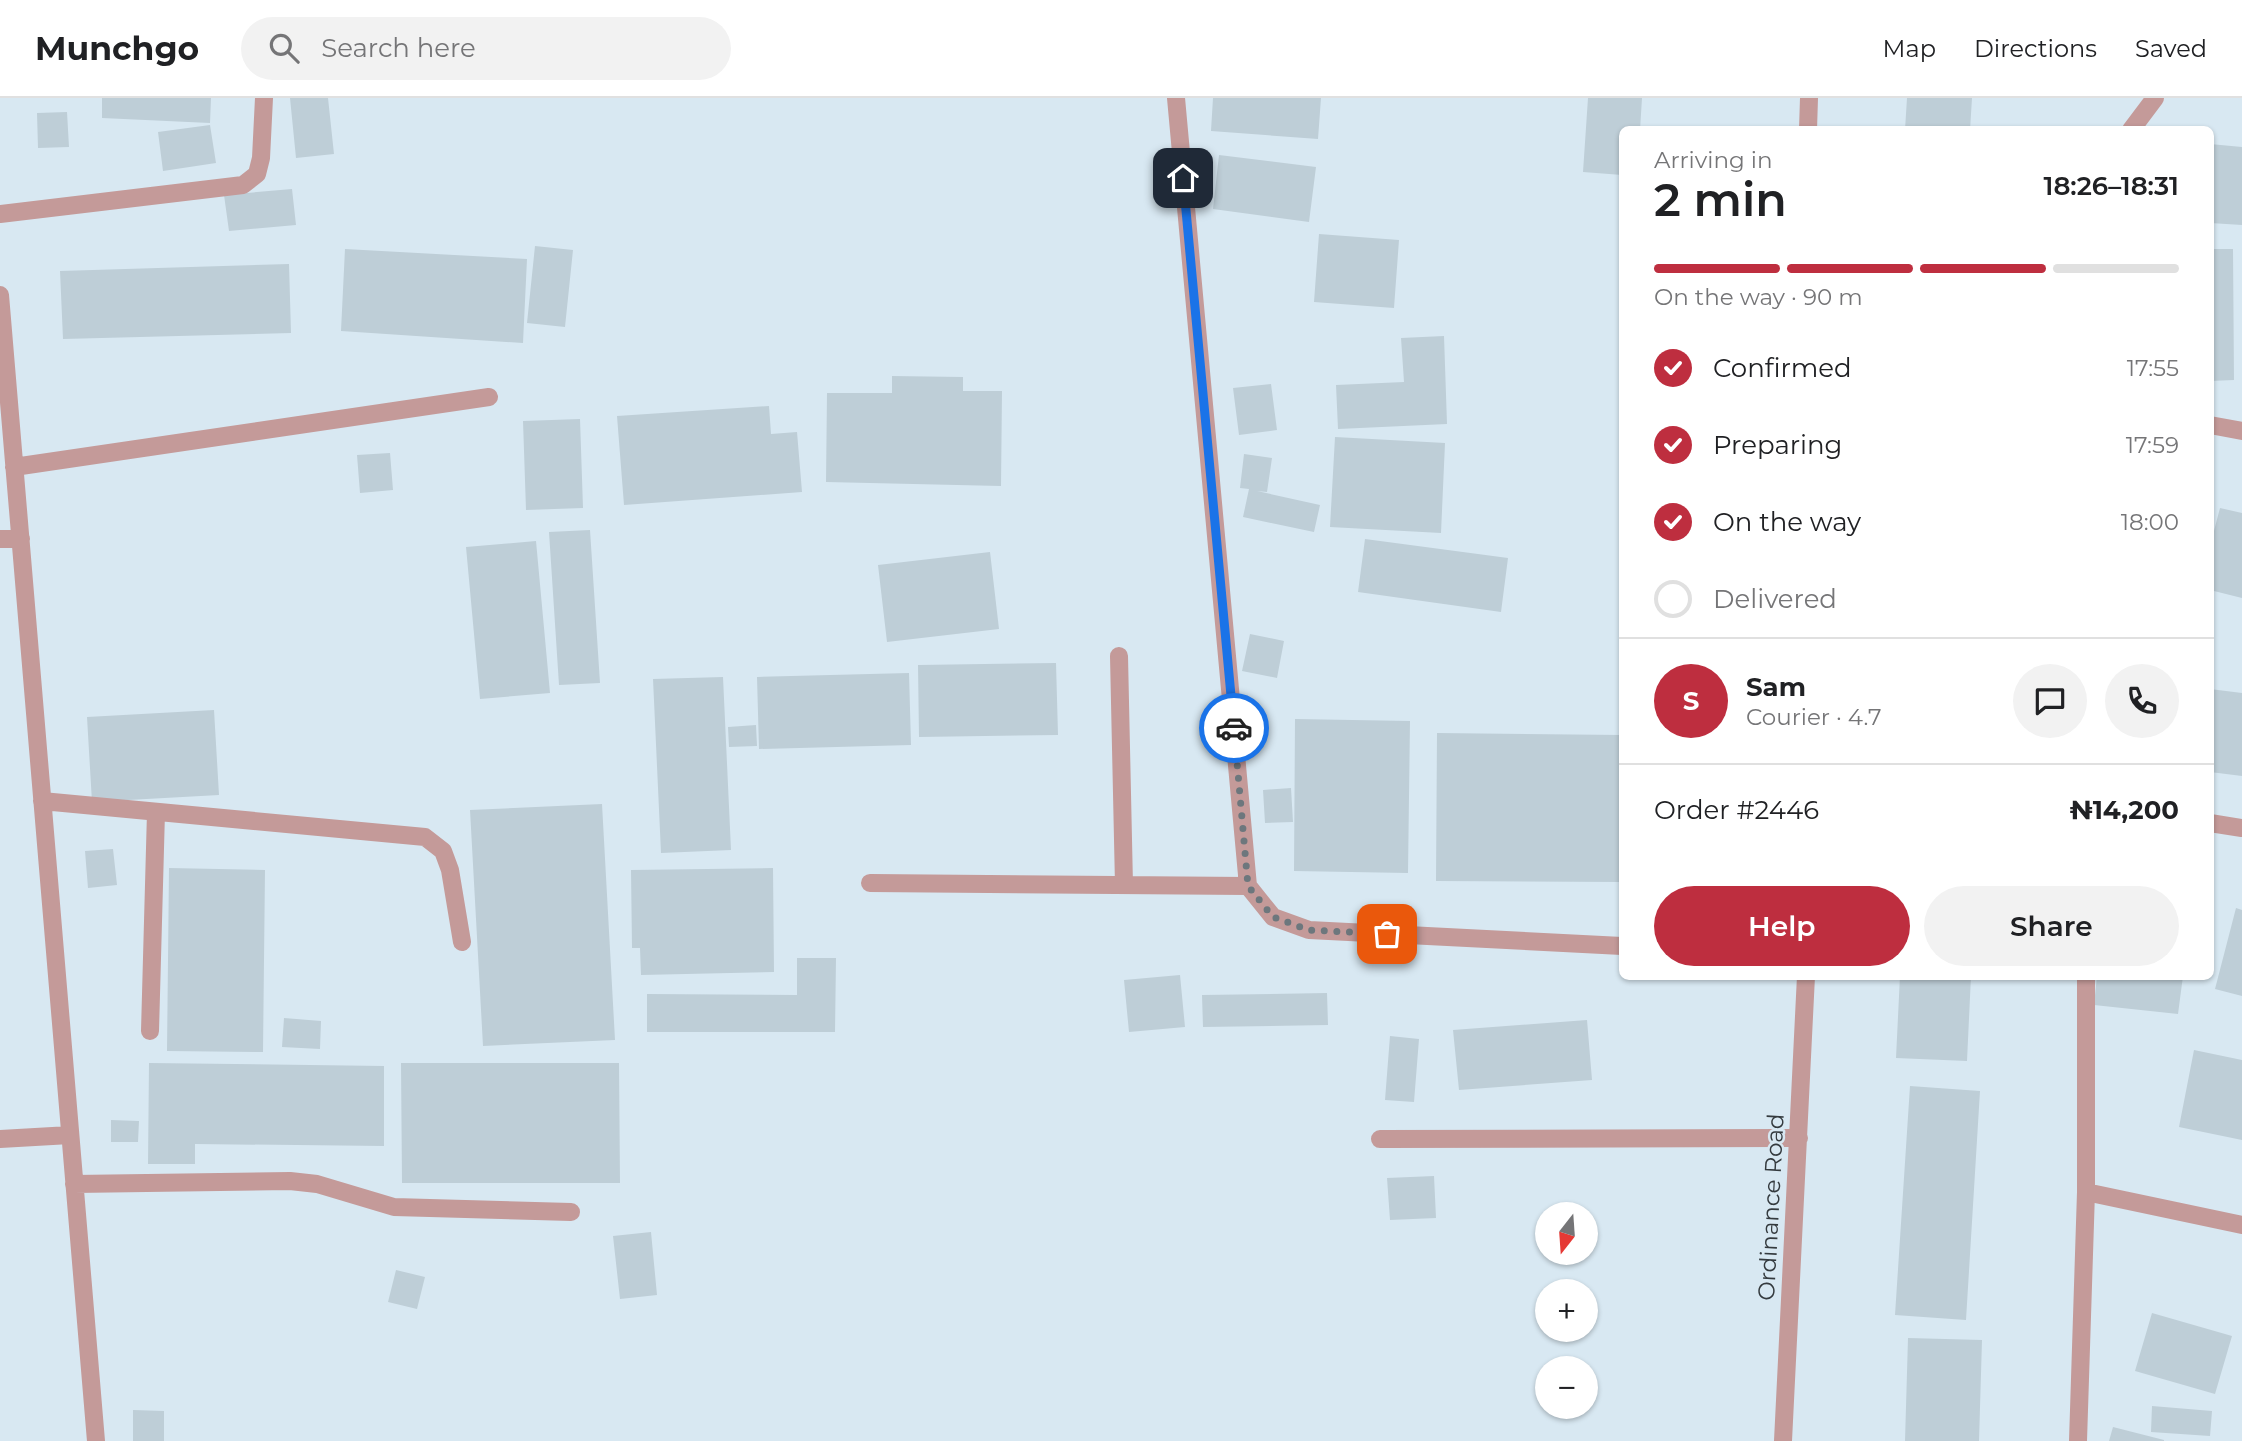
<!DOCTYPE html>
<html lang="en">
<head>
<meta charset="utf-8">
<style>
	body { margin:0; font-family:Montserrat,sans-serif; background:#f2f2f2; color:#202124; height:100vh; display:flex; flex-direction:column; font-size:26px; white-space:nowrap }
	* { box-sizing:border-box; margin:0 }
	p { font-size:23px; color:#757577 }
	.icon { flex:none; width:38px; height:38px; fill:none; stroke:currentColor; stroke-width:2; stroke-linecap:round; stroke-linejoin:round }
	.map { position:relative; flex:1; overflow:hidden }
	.drawer { position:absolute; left:1619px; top:28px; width:595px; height:854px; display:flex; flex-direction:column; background:#fff; border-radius:10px; box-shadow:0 2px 5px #0004 }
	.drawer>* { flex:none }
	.needle { width:46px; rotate:197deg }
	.controls { position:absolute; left:1535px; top:1104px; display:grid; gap:14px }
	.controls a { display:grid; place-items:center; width:63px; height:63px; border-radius:50%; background:#fff; box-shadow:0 2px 5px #0004; font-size:35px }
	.pin { position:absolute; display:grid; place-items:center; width:60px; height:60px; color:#fff; margin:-30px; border-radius:14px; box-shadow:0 4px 10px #0006 }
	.courier { position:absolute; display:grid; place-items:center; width:70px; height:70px; margin:-35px; border:5px solid #1a73e8; border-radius:50%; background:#fff; color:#222; box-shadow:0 2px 9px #0007 }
	.headline em { font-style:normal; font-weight:600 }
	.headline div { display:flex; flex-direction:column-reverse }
	.headline { display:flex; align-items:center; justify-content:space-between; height:119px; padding:0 35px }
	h1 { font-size:46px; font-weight:600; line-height:52px }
	.bar { display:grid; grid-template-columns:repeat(4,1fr); gap:10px 7px; align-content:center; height:84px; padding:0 35px }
	.bar i { height:9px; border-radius:5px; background:#e0e0e0 }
	.bar .on { background:#be2e3f }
	.bar p { grid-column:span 4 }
	.line { display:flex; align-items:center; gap:18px; padding:0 35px; border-top:2px solid #e0e0e0 }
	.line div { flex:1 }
	.round { display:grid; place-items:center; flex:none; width:74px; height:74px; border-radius:37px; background:#f2f2f2 }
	ol { padding:0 35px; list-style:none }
	li { display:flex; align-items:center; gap:21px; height:77px }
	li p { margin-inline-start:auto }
	li .icon { padding:7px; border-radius:50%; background:#be2e3f; color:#fff; stroke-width:4 }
	li:last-child { color:#757577 }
	li i { width:38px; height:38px; border:4px solid #e0e0e0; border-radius:50% }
	.cta { display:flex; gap:14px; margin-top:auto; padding:14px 35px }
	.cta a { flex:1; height:80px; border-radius:42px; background:#be2e3f; color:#fff; font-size:28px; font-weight:600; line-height:80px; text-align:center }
	.cta a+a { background:#f2f2f2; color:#202124 }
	header { display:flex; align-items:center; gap:42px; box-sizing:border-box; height:98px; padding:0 35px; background:#fff; border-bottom:2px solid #e0e0e0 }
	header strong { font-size:33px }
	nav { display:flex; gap:38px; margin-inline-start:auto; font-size:24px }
	.search { width:490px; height:63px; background:#f2f2f2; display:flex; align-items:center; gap:18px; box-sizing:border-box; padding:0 24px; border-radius:38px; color:#757577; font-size:26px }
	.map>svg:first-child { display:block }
	.building { fill:#beced7 }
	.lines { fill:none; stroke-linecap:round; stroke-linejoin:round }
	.minor { stroke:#c49a99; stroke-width:18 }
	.done { stroke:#6d777d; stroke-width:7; stroke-dasharray:0 12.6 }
	.route { stroke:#1a73e8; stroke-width:9 }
	.labels { text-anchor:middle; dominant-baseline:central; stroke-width:5; stroke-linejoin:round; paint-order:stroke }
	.street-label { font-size:23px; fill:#343a3e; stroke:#d8e8f2 }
</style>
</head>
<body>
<header>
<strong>Munchgo</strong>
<div class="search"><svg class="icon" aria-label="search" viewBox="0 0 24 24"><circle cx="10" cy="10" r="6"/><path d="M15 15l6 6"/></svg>Search here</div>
<nav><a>Map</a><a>Directions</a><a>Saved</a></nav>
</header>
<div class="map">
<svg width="2242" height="1343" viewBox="0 0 2242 1343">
	<rect width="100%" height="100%" fill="#d8e8f2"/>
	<path class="building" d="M102 0H211L210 25 102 20Z
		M290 0H328L334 56 296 60Z
		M1213 0H1321L1318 41 1211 33Z
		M1588 0H1642L1640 32H1622V77L1583 74Z
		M1907 0H1972L1970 32H1905Z
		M67 14 69 49 38 50 37 15Z
		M210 27 216 65 163 73 158 34Z
		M2210 46 2242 49V127L2210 125Z
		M1219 57 1316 69 1309 124 1213 111Z
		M292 91 296 127 229 133 224 97Z
		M1319 136 1399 142 1394 210 1314 204Z
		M535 148 573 152 565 229 527 225Z
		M345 151 527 161 523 245 341 233Z
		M2210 151H2233L2234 282 2210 283Z
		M289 166 291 235 63 241 60 173Z
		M1444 238 1447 326 1338 331 1336 287 1404 284 1401 240Z
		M892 278 963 279V293H1002L1001 388 826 384 827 295H892Z
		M1271 286 1277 332 1239 337 1233 290Z
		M769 308 771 336 797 334 802 394 624 407 617 318Z
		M580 321 583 410 526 412 523 323Z
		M1335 339 1445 345 1441 435 1330 429Z
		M390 355 393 392 360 395 357 357Z
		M1244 356 1272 360 1267 394 1257 393 1320 407 1314 434 1243 419 1249 391 1240 390Z
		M2220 410 2242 415V500L2210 492V448Z
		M590 432 600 585 559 587 549 434Z
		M1365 441 1508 460 1501 514 1358 494Z
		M536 443 550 595 480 601 466 449Z
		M990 454 999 531 887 544 878 467Z
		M1250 536 1284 543 1277 580 1242 573Z
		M1056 565 1058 637 919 639 918 567Z
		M909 575 911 647 759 651 757 579Z
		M723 579 731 752 661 755 653 581Z
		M2210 591 2242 595V678L2210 674Z
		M214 612 219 697 92 704 87 619Z
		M1295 621 1410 623 1408 775 1294 773Z
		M756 627 757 648 729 649 728 629Z
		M1437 635 1622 637V784L1436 783Z
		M1291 690 1293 724 1265 725 1263 692Z
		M602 706 615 942 483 948 470 712Z
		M113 751 117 787 88 790 85 753Z
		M169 770 265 772 263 954 167 953Z
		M773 770 774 874 641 877 640 850H632L631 772Z
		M2236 810 2242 812V898L2215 891Z
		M797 860H836L835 934H647V896L797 897Z
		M1180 877 1185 929 1129 934 1124 882Z
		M1900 878H1971L1967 963 1896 960Z
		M2097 878H2183L2178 916 2094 907Z
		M1327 895 1328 927 1203 929 1202 897Z
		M284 920 321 923 320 951 282 949Z
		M1587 922 1592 982 1459 992 1453 932Z
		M1390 938 1419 941 1414 1004 1385 1002Z
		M2194 952 2242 962V1042L2179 1029Z
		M149 965 384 968V1048L195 1046V1066H148Z
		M401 965H619L620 1085H402Z
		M1910 988 1980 993 1966 1222 1895 1217Z
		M111 1022 139 1023 138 1044H111Z
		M1434 1078 1436 1120 1390 1122 1387 1080Z
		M651 1134 657 1197 620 1201 613 1138Z
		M396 1172 425 1179 417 1211 388 1204Z
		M2152 1215 2232 1238 2215 1296 2135 1273Z
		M1908 1240 1982 1242 1979 1343H1905Z
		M2152 1308 2212 1313 2210 1338 2151 1334Z
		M133 1312 164 1313V1343H133Z
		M2113 1329 2164 1342V1343H2109Z"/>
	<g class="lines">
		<path class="minor" d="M1176 0 1248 788 1273 819 1309 832 1622 848
			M1808 32 1809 0
			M2131 32 2155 0
			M0 116 243 87 257 76 261 60 264 0
			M0 197 96 1343
			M2210 327 2242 333
			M14 369 489 299
			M0 441H21
			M1119 558 1124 787
			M42 703 425 739 443 753 450 772 462 844
			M2210 725 2242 730
			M870 785 1248 788
			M150 933 156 714
			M0 1041 70 1037
			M1380 1041 1799 1040
			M74 1086 290 1083 317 1086 394 1109 571 1114
			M2086 1094 2242 1127
			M1783 1343 1806 878
			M2078 1343 2086 1094V878"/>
	</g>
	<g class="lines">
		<path class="done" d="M1234 630 1248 788 1273 819 1309 832 1387 836"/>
		<path class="route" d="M1183 80 1234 630"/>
	</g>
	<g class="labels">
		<g class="street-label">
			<text transform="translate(1771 1109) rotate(-87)">Ordinance Road</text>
		</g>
	</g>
</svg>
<div class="controls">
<a><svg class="needle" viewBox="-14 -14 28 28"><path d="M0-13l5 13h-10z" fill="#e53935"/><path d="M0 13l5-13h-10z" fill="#757577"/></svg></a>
<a>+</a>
<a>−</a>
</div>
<div class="pin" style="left:1387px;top:836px;background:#ea580c"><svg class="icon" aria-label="bag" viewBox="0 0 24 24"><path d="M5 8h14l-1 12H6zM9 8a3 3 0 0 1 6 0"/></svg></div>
<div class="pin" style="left:1183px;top:80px;background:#1f2937"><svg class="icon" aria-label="home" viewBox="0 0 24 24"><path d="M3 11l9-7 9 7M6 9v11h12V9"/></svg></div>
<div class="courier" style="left:1234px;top:630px"><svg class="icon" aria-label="car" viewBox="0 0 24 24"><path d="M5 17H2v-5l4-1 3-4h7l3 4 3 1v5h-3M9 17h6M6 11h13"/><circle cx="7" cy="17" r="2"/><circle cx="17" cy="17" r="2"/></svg></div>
<section class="drawer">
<div class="headline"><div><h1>2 min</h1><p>Arriving in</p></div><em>18:26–18:31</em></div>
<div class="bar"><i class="on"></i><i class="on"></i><i class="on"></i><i></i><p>On the way · 90 m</p></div>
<ol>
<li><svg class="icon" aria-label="check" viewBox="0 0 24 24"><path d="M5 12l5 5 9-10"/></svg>Confirmed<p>17:55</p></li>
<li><svg class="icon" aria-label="check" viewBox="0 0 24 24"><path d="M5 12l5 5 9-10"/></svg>Preparing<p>17:59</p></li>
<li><svg class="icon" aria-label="check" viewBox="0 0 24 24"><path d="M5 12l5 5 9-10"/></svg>On the way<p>18:00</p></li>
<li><i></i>Delivered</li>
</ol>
<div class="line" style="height:126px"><b class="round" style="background:#be2e3f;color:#fff">S</b><div><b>Sam</b><p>Courier · 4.7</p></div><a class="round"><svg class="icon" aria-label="chat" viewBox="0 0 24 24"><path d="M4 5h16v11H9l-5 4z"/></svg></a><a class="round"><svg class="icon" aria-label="phone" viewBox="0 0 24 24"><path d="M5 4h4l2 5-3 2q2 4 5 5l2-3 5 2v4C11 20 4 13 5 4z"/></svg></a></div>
<div class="line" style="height:91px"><div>Order #2446</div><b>₦14,200</b></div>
<div class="cta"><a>Help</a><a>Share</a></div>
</section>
</div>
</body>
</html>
